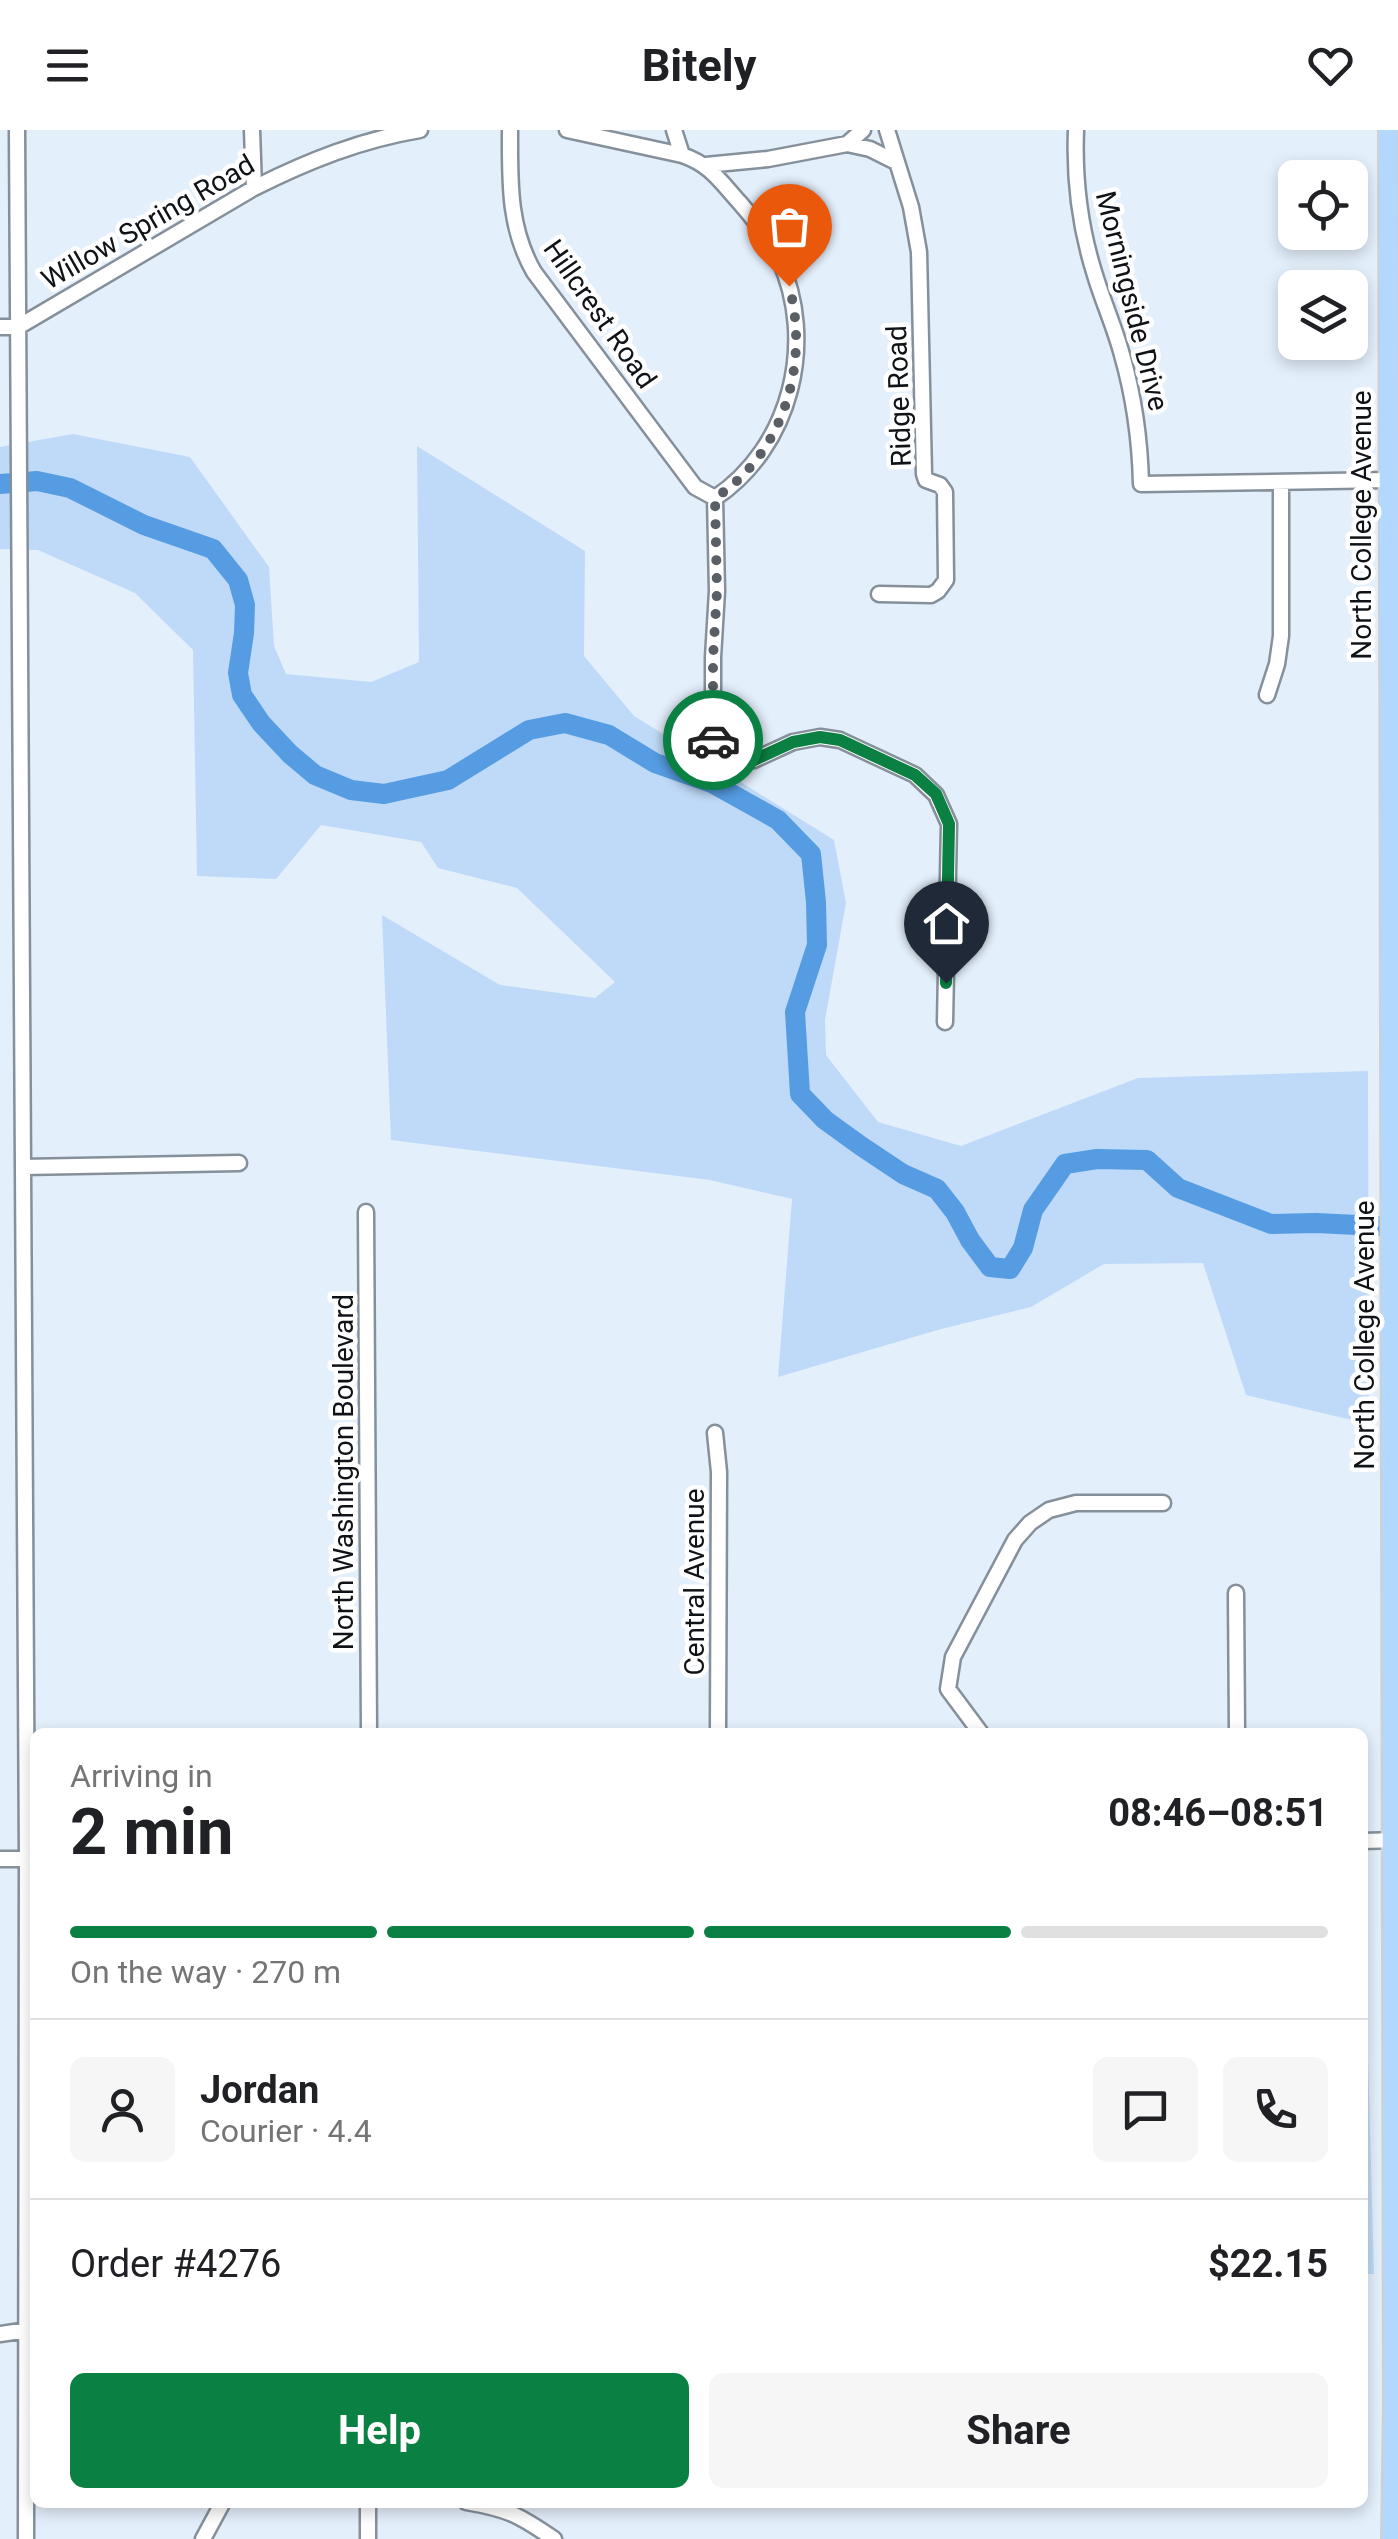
<!DOCTYPE html>
<html lang="en">
<head>
<meta charset="utf-8">
<style>
	body { margin:0; font-family:Roboto,sans-serif; background:#f6f6f6; color:#202124; height:100vh; display:flex; flex-direction:column; font-size:38px; white-space:nowrap }
	* { box-sizing:border-box; margin:0 }
	p { font-size:32px; color:#757577 }
	.icon { flex:none; width:55px; height:55px; fill:none; stroke:currentColor; stroke-width:2; stroke-linecap:round; stroke-linejoin:round }
	.map { position:relative; flex:1; overflow:hidden }
	.sheet { position:absolute; left:30px; top:1598px; width:1338px; height:780px; display:flex; flex-direction:column; background:#fff; border-radius:15px; box-shadow:0 5px 15px #0003 }
	.sheet>* { flex:none }
	.controls { position:absolute; left:1278px; top:30px; display:grid; gap:20px }
	.controls a { display:grid; place-items:center; width:90px; height:90px; border-radius:15px; background:#fff; box-shadow:0 5px 15px #0003; font-size:50px }
	.pin { position:absolute; display:grid; place-items:center; width:85px; height:85px; color:#fff; margin:-102px -42px; border-radius:50% 50% 50% 0; rotate:-45deg; box-shadow:0 0 10px #0007 }
	.pin .icon { rotate:45deg }
	.courier { position:absolute; display:grid; place-items:center; width:100px; height:100px; margin:-50px; border:8px solid #0b8043; border-radius:50%; background:#fff; color:#222; box-shadow:0 2px 12px #0007 }
	.overview em { font-style:normal; font-weight:700 }
	.overview div { display:flex; flex-direction:column-reverse }
	.overview { display:flex; align-items:center; justify-content:space-between; height:170px; padding:0 40px }
	h1 { font-size:65px; font-weight:700; line-height:75px }
	.bar { display:grid; grid-template-columns:repeat(4,1fr); gap:15px 10px; align-content:center; height:120px; padding:0 40px }
	.bar i { height:12px; border-radius:8px; background:#e0e0e0 }
	.bar .active { background:#0b8043 }
	.bar p { grid-column:span 4 }
	.line { display:flex; align-items:center; gap:25px; padding:0 40px; border-top:2px solid #e0e0e0 }
	.line div { flex:1 }
	.round { display:grid; place-items:center; flex:none; width:105px; height:105px; border-radius:15px; background:#f6f6f6 }
	.action { display:flex; gap:20px; margin-top:auto; padding:20px 40px }
	.action a { flex:1; height:115px; border-radius:15px; background:#0b8043; color:#fff; font-size:40px; font-weight:700; line-height:115px; text-align:center }
	.action a+a { background:#f6f6f6; color:#202124 }
	header { display:flex; justify-content:space-between; align-items:center; height:130px; padding:0 40px; background:#fff; font-size:45px; font-weight:700 }
	.map>svg:first-child { display:block }
	.green { fill:#bfdaf8 }
	.lines { fill:none; stroke-linecap:round; stroke-linejoin:round }
	.river { stroke:#559ce2; stroke-width:20 }
	.minor-casing { stroke:#85909b; stroke-width:19 }
	.major-casing { stroke:#cfd0d0; stroke-width:22 }
	.minor { stroke:#fff; stroke-width:14 }
	.major { stroke:#b3d8fe; stroke-width:18 }
	.done { stroke:#5a5f66; stroke-width:10; stroke-dasharray:0 18 }
	.route { stroke:#0b8043; stroke-width:12 }
	.labels { text-anchor:middle; dominant-baseline:central; stroke-width:9; stroke-linejoin:round; paint-order:stroke }
	.street-label { font-size:28px; fill:#0f1216; stroke:#fff }
</style>
</head>
<body>
<header><svg class="icon" aria-label="menu" viewBox="0 0 24 24"><path d="M4 6h16M4 12h16M4 18h16"/></svg>Bitely<svg class="icon" aria-label="heart" viewBox="0 0 24 24"><path d="M12 20l-8-8c-3-5 5-10 8-4 3-6 11-1 8 4z"/></svg></header>
<div class="map">
<svg width="1398" height="2409" viewBox="0 0 1398 2409">
	<rect width="100%" height="100%" fill="#e4effc"/>
	<path class="green" d="M73 304 190 327 269 437 274 516 286 544 371 552 419 532 417 316 585 421 584 526 634 586 834 710 846 773 825 890 826 925 878 992 961 1016 1138 948 1368 941 1369 1294 1246 1265 1203 1133 1104 1134 1031 1177 941 1199 778 1247 792 1069 710 1050 391 1010 382 785 500 855 595 868 615 852 517 758 438 738 421 712 321 695 276 749 197 746 193 520 135 463 38 420 0 419V317Z
		M1363 1889H1367L1374 2144H1362Z"/>
	<g class="lines">
		<path class="river" d="M0 354 37 351 70 358 144 395 213 419 238 450 245 475 244 503 238 543 242 565 261 593 290 624 315 645 351 660 384 664 448 650 529 600 565 593 609 605 655 633 712 653 778 690 811 724 816 772 817 815 795 882 800 964 825 990 861 1016 903 1044 937 1059 955 1082 970 1110 990 1137 1010 1139 1023 1118 1033 1080 1065 1034 1097 1029 1147 1030 1178 1058 1271 1094 1316 1093 1398 1097"/>
		<g class="minor-casing">
			<path id="minor" d="M17 0 27 1729 26 2409
				M252 0 254 58
				M510 0C510 50 508 97 534 142L695 357 715 368
				M567 0 682 25
				M674 0 682 25C711 35 720 51 740 73 755 90 769 108 779 129 817 212 791 317 715 368
				M1076 0C1074 49 1080 98 1095 145 1103 172 1115 198 1122 225 1134 267 1140 310 1141 354L1389 350
				M847 14 863 0
				M706 35 768 29 847 14 870 19 896 32
				M0 197H18L254 58C308 31 360 10 420 0
				M715 368 717 461 713 527V613L727 632 754 630 793 612 820 607 840 610 915 645 936 665 949 694 945 892
				M879 464 931 465 938 461 946 450 945 362 940 355 926 350 924 344 919 122 911 77 887 0
				M1267 565 1277 534 1281 506V352
				M23 1037 239 1033
				M366 1082 369 1602
				M715 1303 719 1342 718 1602
				M1236 1463 1237 1602
				M980 1602 948 1559 953 1527 1015 1410 1030 1393 1049 1380 1076 1373H1163
				M1362 1711 1398 1710
				M0 1729H34
				M0 2204 34 2199
				M466 2372C508 2379 519 2385 554 2409
				M203 2409 223 2372
				M368 2409V2372"/>
		</g>
		<g class="major-casing">
			<path id="major" d="M1388 0 1393 2274 1391 2409"/>
		</g>
		<use href="#minor" class="minor"/>
		<use href="#major" class="major"/>
	</g>
	<g class="lines">
		<path class="done" d="M713 610V528L717 461 715 368C784 323 810 233 789 156"/>
		<path class="route" d="M713 610 727 632 754 630 793 612 820 607 840 610 915 645 936 664 949 694 946 853"/>
	</g>
	<g class="labels">
		<g class="street-label">
			<text transform="translate(148 92) rotate(-30)">Willow Spring Road</text>
			<text transform="translate(1132 171) rotate(76)">Morningside Drive</text>
			<text transform="translate(600 184) rotate(55)">Hillcrest Road</text>
			<text transform="translate(899 266) rotate(-92)">Ridge Road</text>
			<text transform="translate(1361 395) rotate(-90)">North College Avenue</text>
			<text transform="translate(1364 1205) rotate(-90)">North College Avenue</text>
			<text transform="translate(343 1342) rotate(-90)">North Washington Boulevard</text>
			<text transform="translate(694 1452) rotate(-90)">Central Avenue</text>
		</g>
	</g>
</svg>
<div class="controls">
<a><svg class="icon" aria-label="locate" viewBox="0 0 24 24"><circle cx="12" cy="12" r="6"/><path d="M12 2v4M12 18v4M2 12h4M18 12h4"/></svg></a>
<a><svg class="icon" aria-label="layers" viewBox="0 0 24 24"><path d="M12 4l9 5-9 5-9-5zM3 14l9 5 9-5"/></svg></a>
</div>
<div class="pin" style="left:789px;top:156px;background:#ea580c"><svg class="icon" aria-label="bag" viewBox="0 0 24 24"><path d="M5 8h14l-1 12H6zM9 8a3 3 0 0 1 6 0"/></svg></div>
<div class="pin" style="left:946px;top:853px;background:#1f2937"><svg class="icon" aria-label="home" viewBox="0 0 24 24"><path d="M3 11l9-7 9 7M6 9v11h12V9"/></svg></div>
<div class="courier" style="left:713px;top:610px"><svg class="icon" aria-label="car" viewBox="0 0 24 24"><path d="M5 17H2v-5l4-1 3-4h7l3 4 3 1v5h-3M9 17h6M6 11h13"/><circle cx="7" cy="17" r="2"/><circle cx="17" cy="17" r="2"/></svg></div>
<section class="sheet">
<div class="overview"><div><h1>2 min</h1><p>Arriving in</p></div><em>08:46–08:51</em></div>
<div class="bar"><i class="active"></i><i class="active"></i><i class="active"></i><i></i><p>On the way · 270 m</p></div>
<div class="line" style="height:180px"><a class="round"><svg class="icon" aria-label="person" viewBox="0 0 24 24"><circle cx="12" cy="8" r="4"/><path d="M4 21q1-7 8-7t8 7"/></svg></a><div><b>Jordan</b><p>Courier · 4.4</p></div><a class="round"><svg class="icon" aria-label="chat" viewBox="0 0 24 24"><path d="M4 5h16v11H9l-5 4z"/></svg></a><a class="round"><svg class="icon" aria-label="phone" viewBox="0 0 24 24"><path d="M5 4h4l2 5-3 2q2 4 5 5l2-3 5 2v4C11 20 4 13 5 4z"/></svg></a></div>
<div class="line" style="height:130px"><div>Order #4276</div><b>$22.15</b></div>
<div class="action"><a>Help</a><a>Share</a></div>
</section>
</div>
</body>
</html>
